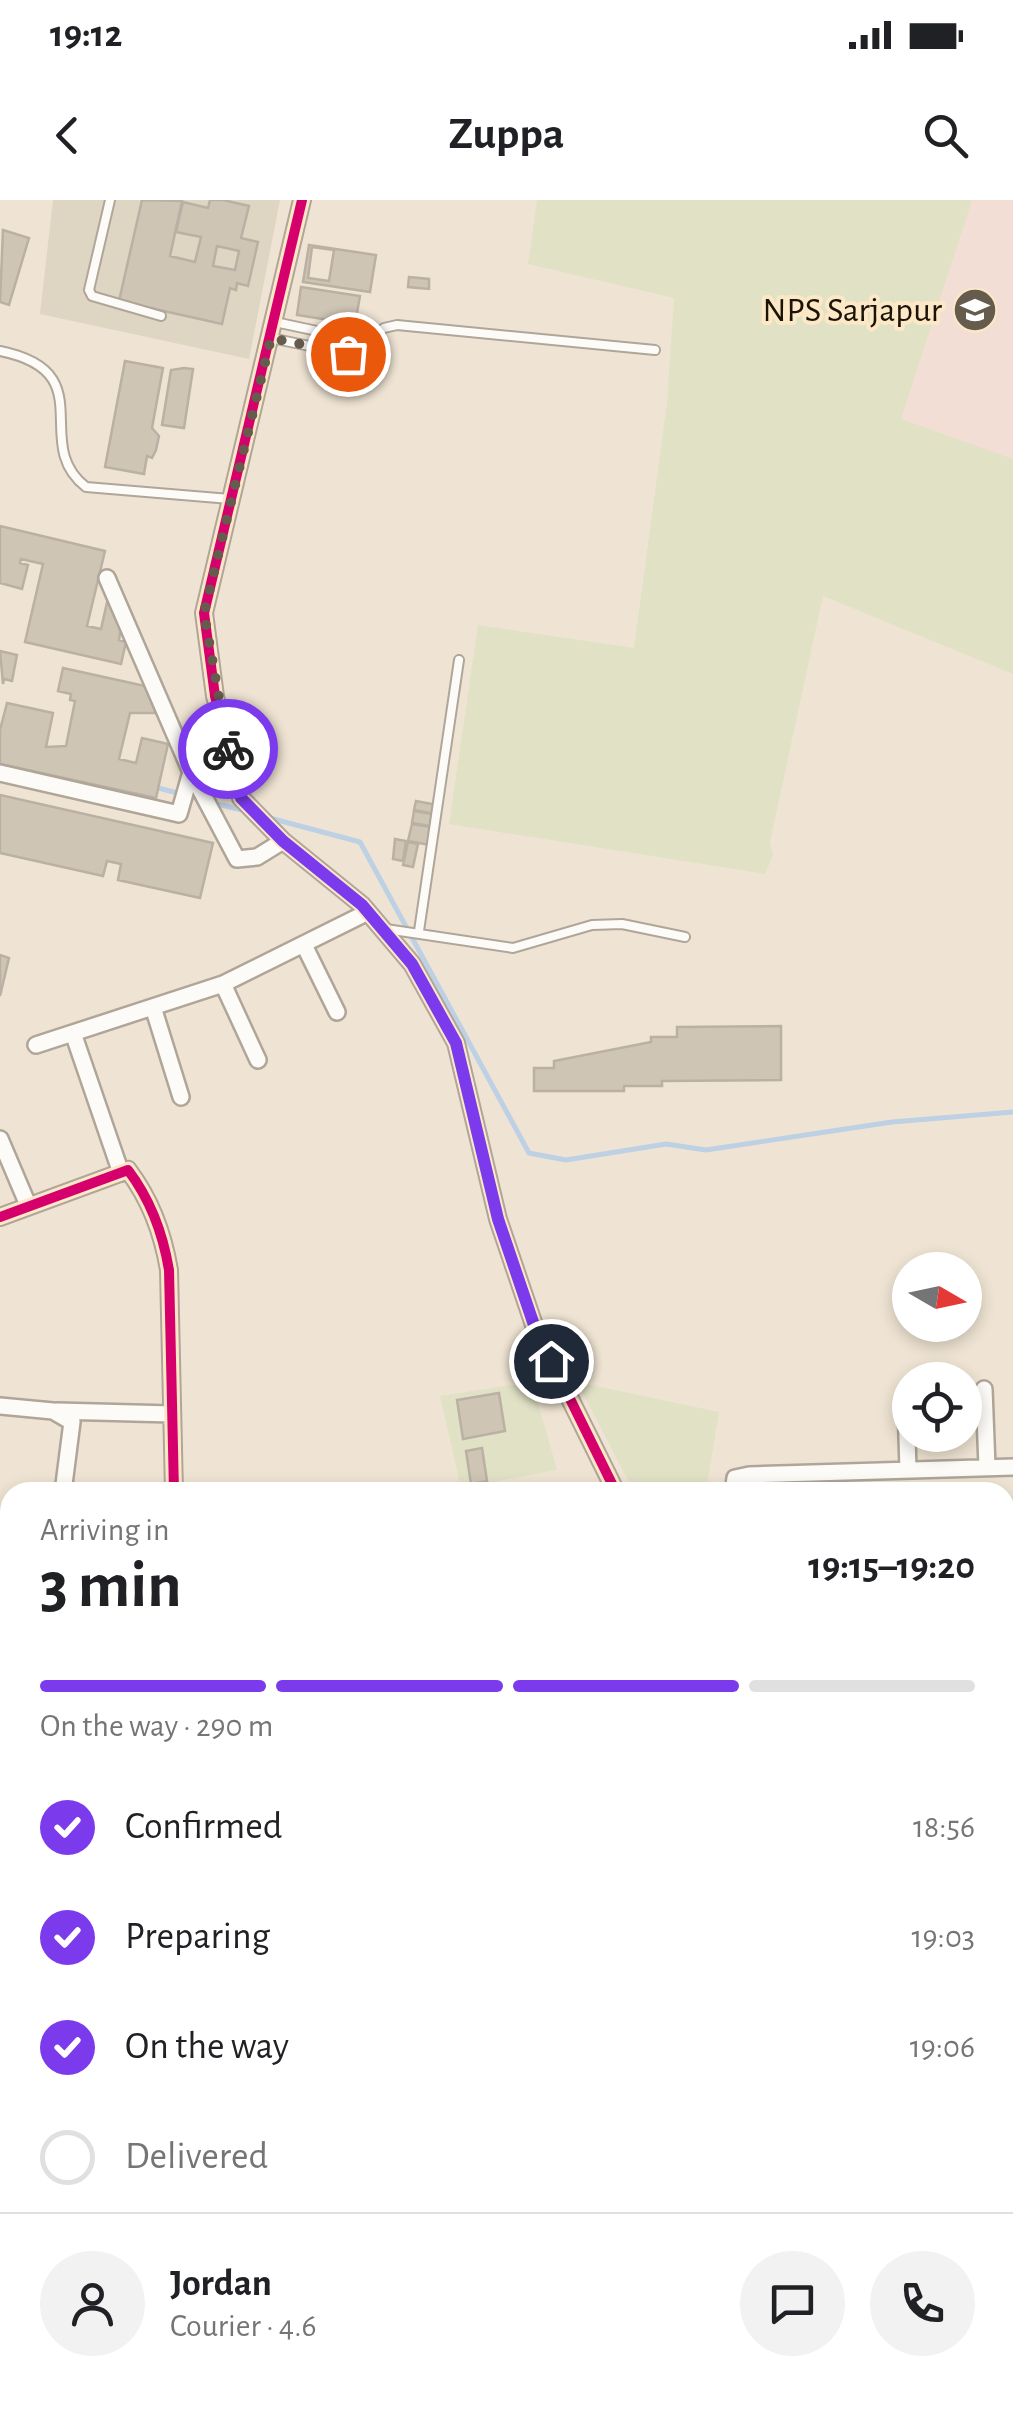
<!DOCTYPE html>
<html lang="en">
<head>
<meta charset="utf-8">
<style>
	body { margin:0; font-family:"Alegreya Sans",sans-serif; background:#f2f2f2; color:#202124; height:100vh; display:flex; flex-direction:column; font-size:38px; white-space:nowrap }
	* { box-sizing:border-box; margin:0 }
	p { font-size:32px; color:#757577 }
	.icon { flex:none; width:55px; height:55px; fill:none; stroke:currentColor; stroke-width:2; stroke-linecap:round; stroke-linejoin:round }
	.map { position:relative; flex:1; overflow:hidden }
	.sheet { position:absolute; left:0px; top:1282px; width:1015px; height:932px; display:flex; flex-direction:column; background:#fff; border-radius:30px 30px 0 0; box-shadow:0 5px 15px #0003 }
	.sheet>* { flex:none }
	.needle { width:65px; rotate:99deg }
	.controls { position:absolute; left:892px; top:1052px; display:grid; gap:20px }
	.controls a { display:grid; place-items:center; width:90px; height:90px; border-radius:50%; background:#fff; box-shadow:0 5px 15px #0003; font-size:50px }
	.pin { position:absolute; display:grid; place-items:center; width:85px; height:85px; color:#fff; margin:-42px; border:5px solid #fff; border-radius:50%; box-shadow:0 2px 10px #0007 }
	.courier { position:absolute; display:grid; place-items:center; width:100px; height:100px; margin:-50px; border:8px solid #7c3aed; border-radius:50%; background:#fff; color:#222; box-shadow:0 2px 12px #0007 }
	.overview em { font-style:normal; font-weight:700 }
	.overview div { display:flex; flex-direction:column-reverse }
	.overview { display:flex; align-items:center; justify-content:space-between; height:170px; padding:0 40px }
	h1 { font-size:65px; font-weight:700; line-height:75px }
	.bar { display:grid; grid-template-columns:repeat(4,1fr); gap:15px 10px; align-content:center; height:120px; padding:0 40px }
	.bar i { height:12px; border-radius:8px; background:#e0e0e0 }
	.bar .active { background:#7c3aed }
	.bar p { grid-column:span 4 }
	.line { display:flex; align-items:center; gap:25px; padding:0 40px; border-top:2px solid #e0e0e0 }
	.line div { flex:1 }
	.round { display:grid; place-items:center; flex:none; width:105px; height:105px; border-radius:52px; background:#f2f2f2 }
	ol { padding:0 40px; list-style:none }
	li { display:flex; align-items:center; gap:30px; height:110px }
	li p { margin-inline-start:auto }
	li .icon { padding:10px; border-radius:50%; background:#7c3aed; color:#fff; stroke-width:4 }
	li:last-child { color:#757577 }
	li i { width:55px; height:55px; border:5px solid #e0e0e0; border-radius:50% }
	.status { display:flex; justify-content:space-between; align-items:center; height:70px; padding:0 50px; background:#fff; direction:ltr }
	.status svg { height:28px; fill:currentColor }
	header { display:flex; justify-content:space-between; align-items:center; height:130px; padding:0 40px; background:#fff; font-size:45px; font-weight:700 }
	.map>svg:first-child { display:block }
	.education { fill:#f2ded5 }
	.medical { fill:#ded5c2 }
	.green { fill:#e0e1c5 }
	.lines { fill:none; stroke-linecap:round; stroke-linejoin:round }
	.stream { stroke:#bdd0e4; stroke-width:5 }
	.building { fill:#cfc5b5; stroke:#bab1a4; stroke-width:2.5; fill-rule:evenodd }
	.lane-casing { stroke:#afa699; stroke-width:12 }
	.street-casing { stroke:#afa699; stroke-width:20 }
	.secondary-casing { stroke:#afa699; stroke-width:28 }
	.lane { stroke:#fdfbf8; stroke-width:8 }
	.street { stroke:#fdfbf8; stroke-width:15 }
	.secondary { stroke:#fdfbf8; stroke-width:22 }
	.cycleway-casing { stroke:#fce7c6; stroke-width:16 }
	.cycleway { stroke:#d6006c; stroke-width:10 }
	.done { stroke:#655c4e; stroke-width:10; stroke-dasharray:0 18 }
	.route { stroke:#7c3aed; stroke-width:12 }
	.labels { text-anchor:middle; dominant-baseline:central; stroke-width:8; stroke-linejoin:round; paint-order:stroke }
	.poi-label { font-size:35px; fill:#1a1307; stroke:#fce7c6; text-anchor:end }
</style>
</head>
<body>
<div class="status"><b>19:12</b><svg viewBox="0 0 49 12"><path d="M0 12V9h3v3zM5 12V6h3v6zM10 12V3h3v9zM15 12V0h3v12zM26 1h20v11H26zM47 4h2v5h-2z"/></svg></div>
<header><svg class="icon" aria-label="back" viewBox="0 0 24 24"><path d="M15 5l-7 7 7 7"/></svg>Zuppa<svg class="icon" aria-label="search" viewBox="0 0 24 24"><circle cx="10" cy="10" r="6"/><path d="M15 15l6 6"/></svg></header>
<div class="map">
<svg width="1013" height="2213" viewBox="0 0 1013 2213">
	<rect width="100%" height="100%" fill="#efe4d3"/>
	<path class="education" d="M972 0H1013V259L901 219Z"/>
	<path class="medical" d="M53 0H280L249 159 40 114Z"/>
	<path class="green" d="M537 0H972L901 219 1013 259V474L823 396 770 642 773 655 765 674 449 624 478 425 634 448 667 203 674 98 528 64Z
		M532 1182 557 1270 461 1288 440 1196Z
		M577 1182 719 1212 706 1292H634Z"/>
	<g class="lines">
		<path class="stream" d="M155 587 203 600
			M213 603 246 611
			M266 617 360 642 529 953 566 960 666 944 706 950 892 922 1013 912"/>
	</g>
	<path class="building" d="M142 0 182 1 170 56 195 62 201 37 176 32 183 2 208 8 210 0H223L249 6 241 38 258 42 248 86 237 83 236 90 230 88 222 124 119 101ZM217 46 239 51 235 70 213 66Z
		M3 30 29 38 9 105 0 102Z
		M309 45 376 55 370 92 303 82ZM312 47 334 50 329 81 308 78Z
		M409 77 429 79V89L408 87Z
		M301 87 360 96 355 124 297 115Z
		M125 161 163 168 152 228 159 236 156 250 152 258 147 256 144 274 105 267Z
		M184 168 193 169 184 228 162 225 171 170Z
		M0 326 105 351 87 426 101 429 108 398 115 400 125 434 120 433 119 440 126 442 121 464 25 442 43 364 21 359 20 363 28 365 22 389 0 383Z
		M0 451 17 455 12 481 4 479 3 484Z
		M63 468 163 490 158 513H130L119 559 136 563 142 538 168 544 156 598 0 564V530L7 503 53 513 46 547 66 546 75 501 70 500 71 494 58 491Z
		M0 595 213 643 200 698 118 680 121 664 107 661 103 676 0 653Z
		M416 601 437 605 435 614 414 610Z
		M414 611 432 614 430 626 412 623Z
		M412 624 430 627V645L408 641Z
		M395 639 406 641 403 661 393 659Z
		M408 642 418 644 413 667 403 665Z
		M0 755 9 758 0 796Z
		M781 826V880L662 881V886H624V891H534V868H554V861L651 842V837H677V827Z
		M499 1193 505 1231 463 1239 457 1200Z
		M482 1248 487 1281 471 1284 466 1251Z
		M544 2205H559L585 2210 542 2213Z"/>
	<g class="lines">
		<g class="lane-casing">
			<path id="lane" d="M110 0 89 90 92 96 161 116
				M275 122 350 138 364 145
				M271 138 348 154 384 128 397 125 655 150
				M0 151C104 172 29 243 86 287L230 299
				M386 729 513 748 592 725 622 724 685 737
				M419 731 459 460"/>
		</g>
		<g class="street-casing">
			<path id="street" d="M302 0 204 413 215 496 241 598 283 641 362 705 412 764 456 843 498 1019 535 1128 616 1292
				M107 378 191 572 237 659 257 657 283 641
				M0 573 179 614 191 572
				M304 745 337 812
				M223 784 258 860
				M153 807 181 897
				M73 833 121 973
				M36 845 223 784 368 712
				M0 939 28 1005
				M0 1017 128 970C150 999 163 1034 169 1070L174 1292
				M984 1189 987 1267
				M906 1204 908 1270
				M0 1206 53 1211 72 1222 63 1292
				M57 1211 172 1214
				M733 1292 735 1278 749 1275 1013 1267
				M0 1365 10 1366
				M877 2205 899 2213
				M93 2213 95 2205
				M381 2213 383 2205
				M587 2213 588 2205"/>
		</g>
		<g class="secondary-casing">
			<path id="secondary" d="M0 2053 10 2056
				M608 2205 633 2213"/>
		</g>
		<use href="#lane" class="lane"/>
		<use href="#street" class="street"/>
		<use href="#secondary" class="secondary"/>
		<g class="cycleway-casing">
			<path id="cycleway" d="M302 0 204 413 215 496 241 598 283 641 362 705 412 764 456 843 498 1019 535 1128 616 1292
				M0 1017 128 970C150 999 163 1034 169 1070L174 1292"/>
		</g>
		<use href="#cycleway" class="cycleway"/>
	</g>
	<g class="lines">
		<path class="done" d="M228 549 204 413 271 138 348 154"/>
		<path class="route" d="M228 549 241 598 283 641 362 705 412 764 456 843 498 1019 535 1128 551 1161"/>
	</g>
	<defs>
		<g id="school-disc" transform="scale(2.25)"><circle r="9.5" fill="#655c4e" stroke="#fce7c6"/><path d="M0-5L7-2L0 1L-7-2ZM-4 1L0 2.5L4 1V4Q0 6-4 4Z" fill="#fff"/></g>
	</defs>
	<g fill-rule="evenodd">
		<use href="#school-disc" x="975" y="110"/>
	</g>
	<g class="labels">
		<g class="poi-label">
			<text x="942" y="110">NPS Sarjapur</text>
		</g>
	</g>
</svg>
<div class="controls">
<a><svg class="needle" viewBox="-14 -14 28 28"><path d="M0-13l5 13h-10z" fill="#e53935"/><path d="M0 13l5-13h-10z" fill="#757577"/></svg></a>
<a><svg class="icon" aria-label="locate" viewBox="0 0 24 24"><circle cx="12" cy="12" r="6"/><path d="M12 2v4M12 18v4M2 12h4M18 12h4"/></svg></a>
</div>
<div class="pin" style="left:348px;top:154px;background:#ea580c"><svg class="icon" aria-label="bag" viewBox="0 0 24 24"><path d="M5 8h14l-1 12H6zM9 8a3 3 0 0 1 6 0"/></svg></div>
<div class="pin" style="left:551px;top:1161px;background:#1f2937"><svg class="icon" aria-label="home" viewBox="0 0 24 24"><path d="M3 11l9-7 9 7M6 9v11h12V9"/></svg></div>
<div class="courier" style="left:228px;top:549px"><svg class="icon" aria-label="bike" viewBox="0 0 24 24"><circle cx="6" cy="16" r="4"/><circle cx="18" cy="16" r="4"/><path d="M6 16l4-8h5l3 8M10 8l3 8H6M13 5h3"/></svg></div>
<section class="sheet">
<div class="overview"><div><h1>3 min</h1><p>Arriving in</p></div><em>19:15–19:20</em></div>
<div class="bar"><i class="active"></i><i class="active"></i><i class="active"></i><i></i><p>On the way · 290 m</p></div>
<ol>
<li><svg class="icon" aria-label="check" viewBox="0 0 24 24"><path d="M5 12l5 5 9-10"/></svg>Confirmed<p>18:56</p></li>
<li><svg class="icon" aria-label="check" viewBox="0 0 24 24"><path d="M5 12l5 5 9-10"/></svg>Preparing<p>19:03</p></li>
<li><svg class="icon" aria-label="check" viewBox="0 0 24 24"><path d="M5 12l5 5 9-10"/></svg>On the way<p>19:06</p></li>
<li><i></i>Delivered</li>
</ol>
<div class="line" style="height:180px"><a class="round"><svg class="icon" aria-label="person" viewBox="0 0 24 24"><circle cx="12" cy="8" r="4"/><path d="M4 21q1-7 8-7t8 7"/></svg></a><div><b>Jordan</b><p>Courier · 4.6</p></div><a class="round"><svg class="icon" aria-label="chat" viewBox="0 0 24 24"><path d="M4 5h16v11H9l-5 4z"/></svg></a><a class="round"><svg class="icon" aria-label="phone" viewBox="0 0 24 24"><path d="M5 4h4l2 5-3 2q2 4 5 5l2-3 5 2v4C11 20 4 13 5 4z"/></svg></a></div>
</section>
</div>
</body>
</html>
